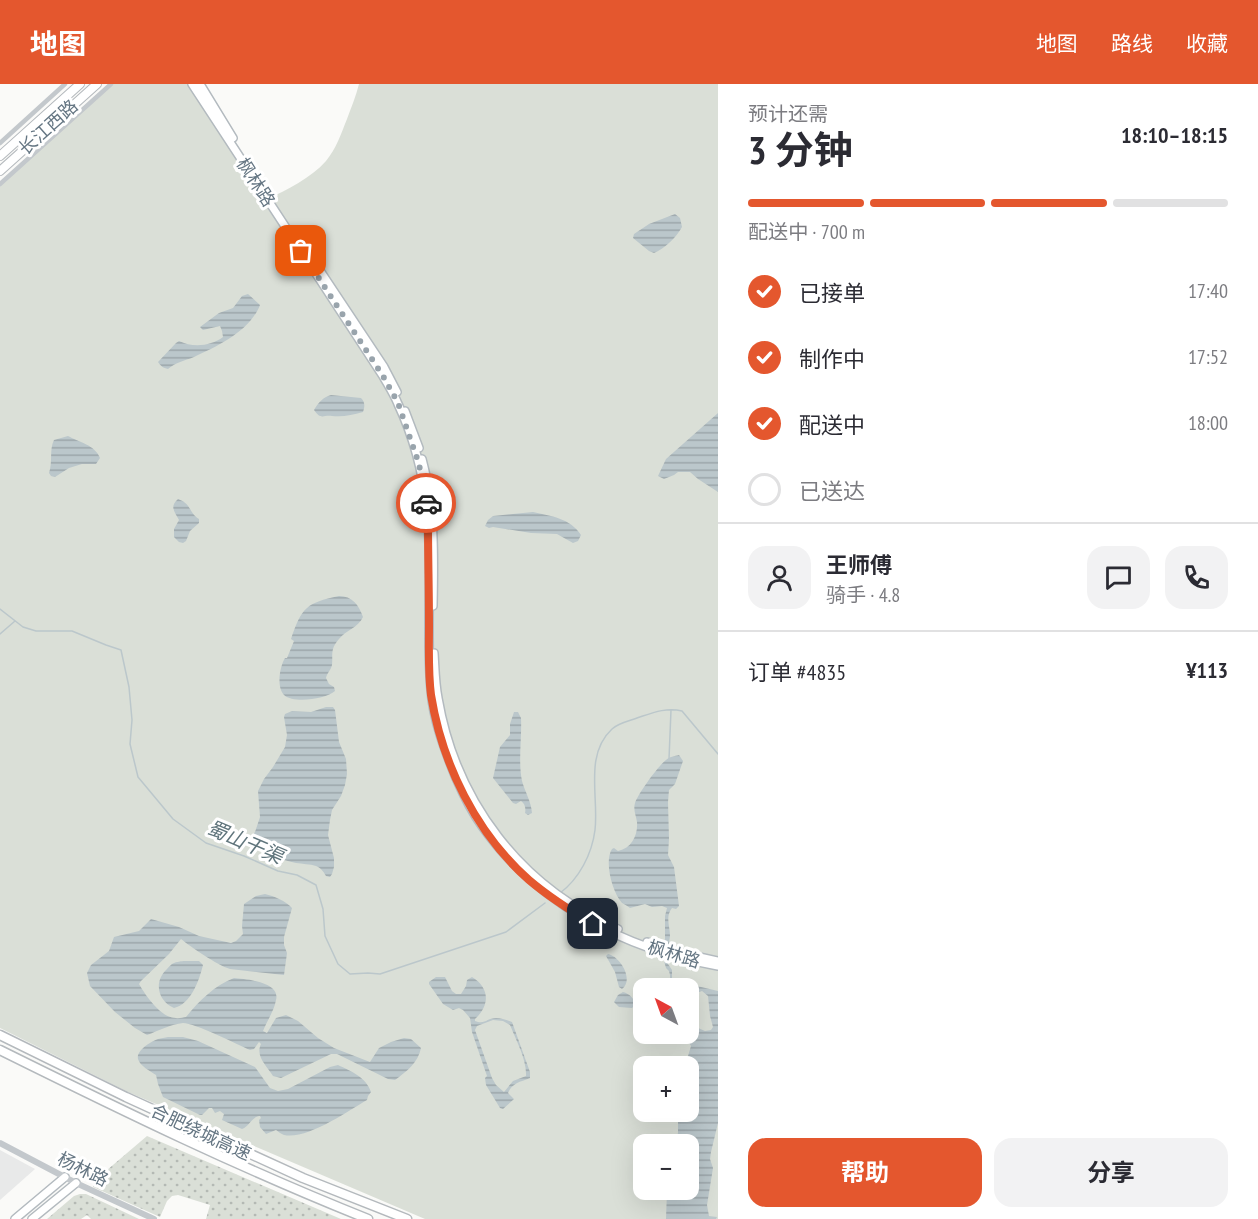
<!DOCTYPE html>
<html lang="zh">
<head>
<meta charset="utf-8">
<style>
	body { margin:0; font-family:"PT Sans Narrow","Noto Sans SC",sans-serif; background:#f2f2f3; color:#2b2b33; height:100vh; display:flex; flex-direction:column; font-size:22px; white-space:nowrap }
	* { box-sizing:border-box; margin:0 }
	p { font-size:20px; color:#7c7c81 }
	.icon { flex:none; width:33px; height:33px; fill:none; stroke:currentColor; stroke-width:2; stroke-linecap:round; stroke-linejoin:round }
	.map { position:relative; flex:1; overflow:hidden }
	.drawer { display:flex; flex-direction:column; background:#fff; width:540px }
	.drawer>* { flex:none }
	.needle { width:39px; rotate:319deg }
	.buttons { position:absolute; left:633px; top:894px; display:grid; gap:12px }
	.buttons a { display:grid; place-items:center; width:66px; height:66px; border-radius:12px; background:#fff; box-shadow:0 6px 24px #0002; font-size:30px }
	.pin { position:absolute; display:grid; place-items:center; width:51px; height:51px; color:#fff; margin:-26px; border-radius:12px; box-shadow:0 3px 9px #0006 }
	.courier { position:absolute; display:grid; place-items:center; width:60px; height:60px; margin:-30px; border:4px solid #e4572e; border-radius:50%; background:#fff; color:#222; box-shadow:0 2px 8px #0007 }
	.summary em { font-style:normal; font-weight:700 }
	.summary div { display:flex; flex-direction:column-reverse }
	.summary { display:flex; align-items:center; justify-content:space-between; height:102px; padding:0 30px }
	h1 { font-size:39px; font-weight:700; line-height:45px }
	.bar { display:grid; grid-template-columns:repeat(4,1fr); gap:9px 6px; align-content:center; height:72px; padding:0 30px }
	.bar i { height:8px; border-radius:4px; background:#e1e1e2 }
	.bar .selected { background:#e4572e }
	.bar p { grid-column:span 4 }
	.line { display:flex; align-items:center; gap:15px; padding:0 30px; border-top:2px solid #e1e1e2 }
	.line div { flex:1 }
	.round { display:grid; place-items:center; flex:none; width:63px; height:63px; border-radius:18px; background:#f2f2f3 }
	ol { padding:0 30px; list-style:none }
	li { display:flex; align-items:center; gap:18px; height:66px }
	li p { margin-inline-start:auto }
	li .icon { padding:6px; border-radius:50%; background:#e4572e; color:#fff; stroke-width:4 }
	li:last-child { color:#7c7c81 }
	li i { width:33px; height:33px; border:3px solid #e1e1e2; border-radius:50% }
	.action { display:flex; gap:12px; margin-top:auto; padding:12px 30px }
	.action a { flex:1; height:69px; border-radius:18px; background:#e4572e; color:#fff; font-size:24px; font-weight:700; line-height:69px; text-align:center }
	.action a+a { background:#f2f2f3; color:#2b2b33 }
	header { display:flex; align-items:center; gap:36px; box-sizing:border-box; height:84px; padding:0 30px; background:#e4572e; color:#fff }
	header strong { font-size:28px }
	nav { display:flex; gap:33px; margin-inline-start:auto; font-size:21px }
	main { display:flex; flex:1; min-height:0 }
	.map>svg:first-child { display:block }
	.built { fill:#e8e9e9 }
	.grass { fill:url(#grass-dots) }
	.park { fill:#dadfd7; fill-rule:evenodd }
	.water { fill:url(#water-rules); fill-rule:evenodd }
	.lines { fill:none; stroke-linecap:round; stroke-linejoin:round }
	.stream { stroke:#bbc7cb; stroke-width:1.5 }
	.secondary-casing { stroke:#b3babf; stroke-width:10 }
	.trunk-casing { stroke:#b4b9bd; stroke-width:10 }
	.motorway-casing { stroke:#b4b9bd; stroke-width:11 }
	.minor { stroke:#c3c8cc; stroke-width:4.5 }
	.tertiary { stroke:#c3c8cc; stroke-width:6 }
	.secondary { stroke:#fff; stroke-width:7 }
	.trunk { stroke:#fff; stroke-width:8 }
	.motorway { stroke:#fff; stroke-width:8 }
	.done { stroke:#99a4ac; stroke-width:6; stroke-dasharray:0 10.8 }
	.route { stroke:#e4572e; stroke-width:8 }
	.labels { text-anchor:middle; dominant-baseline:central; stroke-width:6; stroke-linejoin:round; paint-order:stroke }
	.street-label { font-size:18px; fill:#657683; stroke:#fff }
	.water-label { font-size:20px; font-style:italic; fill:#60757c; stroke:#fff }
</style>
</head>
<body>
<header>
<strong>地图</strong>
<nav><a>地图</a><a>路线</a><a>收藏</a></nav>
</header>
<main>
<div class="map">
<svg width="718" height="1135" viewBox="0 0 718 1135">
	<defs>
		<pattern id="grass-dots" width="8" height="8" patternUnits="userSpaceOnUse" patternTransform="scale(1.5)"><rect width="8" height="8" fill="#dadfd7"/><path d="M2 2h.1M6 6h.1" fill="none" stroke="#b4b9b4" stroke-width="1.8" stroke-linecap="round"/></pattern>
		<pattern id="water-rules" width="6" height="5" patternUnits="userSpaceOnUse" patternTransform="scale(1.5)"><rect width="6" height="5" fill="#bbc7cb"/><path d="M0 2.5h6" fill="none" stroke="#9ca6aa"/></pattern>
	</defs>
	<rect width="100%" height="100%" fill="#fafaf8"/>
	<path class="built" d="M0 1066 35 1085 0 1116Z"/>
	<path class="grass" d="M147 1052 341 1135H206L210 1121 178 1111 172 1112 167 1117 160 1133 93 1103V1098Z
		M80 1110H86L139 1135H91L87 1131 81 1135H47L74 1112Z"/>
	<path class="park" d="M111 0H192L267 115C287 106 311 94 326 77 336 65 341 50 347 35 351 24 356 12 359 0H718V1135H425L128 1008 0 944V100ZM644 904H688V950H644ZM644 982H688V1028H644ZM644 1060H688V1106H644Z"/>
	<path class="water" d="M675 130 680 134 682 143C676 154 665 164 654 169L649 167 633 154 634 150 649 140Z
		M248 210 260 221C250 247 218 262 194 273 184 277 176 278 168 285 163 284 161 282 158 278L176 259 179 257C193 264 211 262 223 253L222 247 220 242 203 246 200 243 219 229 233 224 242 212Z
		M331 311 361 314C365 318 365 322 363 328 352 331 344 333 332 332 322 331 321 336 314 326 318 319 323 313 331 311Z
		M718 329V408L698 395 690 388H678L674 391 664 395 658 392 666 375Z
		M68 352C79 358 95 361 100 374L96 380H82L69 384 55 393 51 392 49 389C53 378 49 366 54 356Z
		M178 415C192 420 188 428 199 435V439L190 447 186 457 183 459 179 458 174 453V445L179 436C175 428 169 423 178 415Z
		M533 428C551 432 570 434 581 451L578 457 573 459 557 450 531 449 493 443 489 444 485 442 488 436 493 432Z
		M339 512C352 512 359 521 363 533 358 544 346 546 339 555 330 565 333 570 332 581 331 586 327 589 326 594L329 600 334 603 335 607C326 615 294 620 284 611 276 603 280 582 285 574H287L294 557 291 555C302 523 306 519 339 512Z
		M326 623H333L335 626 339 658 346 675 347 690 345 701 341 712 332 726 330 736 328 751 334 774V783L332 790 330 793 326 792C323 787 321 784 316 782 310 780 302 780 296 779 280 775 260 770 249 756L255 748 260 733 258 707 264 695 273 683 285 663 287 651 284 633 285 630 292 627 311 628Z
		M514 628H518L521 634C522 654 518 677 522 697 525 708 531 717 532 729L528 731 525 729C526 724 525 720 521 717L516 720 513 719 493 694 500 663 510 651V640Z
		M679 671 683 677 675 700 669 706 668 718 669 755 668 771 674 783 679 822 676 825 672 824C665 833 670 842 670 852 669 860 667 869 666 877L672 886V901L674 904H670V891L669 887 666 884 664 877 665 854V832L667 824 662 822 652 823 645 820 630 824C628 822 625 821 622 819 612 808 604 777 612 765L614 764 618 767C632 764 638 751 637 738 636 731 633 726 635 719 638 710 658 682 666 676 669 673 675 672 679 671Z
		M265 810C274 812 286 817 292 824L284 853V861L287 869 284 891 230 885C217 881 191 863 181 855L169 870 141 897 139 900C146 912 161 934 176 934 179 935 183 933 186 933 200 916 214 902 234 894 246 895 281 898 276 916 274 927 267 937 263 947L267 949 276 934 286 931 298 937 318 954 334 964 370 978 379 964 391 958 404 954 411 955 421 964C418 979 407 987 395 996L388 995 337 970H331L281 994 273 992C267 982 255 972 261 960L259 958 254 965 250 966C236 960 195 939 183 939 171 940 158 947 147 951L135 944 115 928 90 902 87 889 91 881 109 867 114 853 139 847 151 835 179 843 199 852 231 859 236 857 243 850 242 842 244 820 256 812Z
		M608 870C621 873 634 896 622 905L619 903 615 888 606 872Z
		M184 877H199L203 881C199 897 191 920 174 924 158 917 153 898 167 885 169 883 171 880 174 879 175 878 183 877 184 877Z
		M436 893H445L452 907 456 910H461L466 902 467 896 472 893C490 904 490 921 475 935V937C485 941 487 934 496 934 501 934 507 936 512 938L530 988V994C520 998 512 999 508 1009L514 1015 503 1025 500 1024 486 1001 485 994 487 992 472 948 470 934 463 926 459 924 453 926 443 920 429 900V898ZM493 936 503 937 510 941C516 956 527 976 526 992L513 997 504 1008 496 1001 492 994 475 946 477 942Z
		M697 902 718 907V1039L711 1068 710 1075 713 1084 707 1121 709 1132 717 1133 716 1135H666L667 1106H688V1060H675L678 1049V1033L684 1028H688V1003L690 999 689 997 688 982H685L691 962 684 950H688L689 940 705 947 711 946 713 943 710 932 708 912 702 907 689 912 688 904H687Z
		M623 908C630 910 633 914 636 920L632 924 619 923 614 918 618 911Z
		M168 953H183L198 957 255 983 270 1004 278 1007 288 1005 330 983 338 981C351 987 366 993 371 1008L368 1012 367 1016C348 1027 307 1056 284 1051 281 1050 279 1048 276 1046L266 1050 260 1043 259 1036 261 1034 260 1032C251 1033 250 1042 242 1045L222 1036 224 1030 220 1027 215 1029 212 1024H209L202 1031H200L163 1013 158 1000 156 991C150 987 140 982 138 975 136 966 152 957 158 955 161 954 165 954 168 953Z"/>
	<g class="lines">
		<path class="stream" d="M0 525 23 543 36 547H72L106 561 121 566 129 603 132 636 130 660 138 693 173 735 206 759 244 772 278 787 297 791 316 801 323 825 325 852 338 880 350 890 368 889 380 890 506 848 545 819
			M0 550 15 537
			M669 675 671 626
			M560 809C579 795 592 770 595 746 599 713 584 671 612 645 618 639 629 637 637 634 652 629 666 623 682 627L718 670"/>
		<g class="secondary-casing">
			<path id="secondary" d="M192 0 383 292C388 301 394 310 398 320 415 356 425 398 428 438 432 494 426 551 431 606 433 635 445 667 456 694 463 710 471 727 482 742 537 820 625 865 718 882
				M200 0 233 54
				M295 149 384 283 397 308
				M405 327 419 364
				M422 375C435 423 434 473 433 522
				M434 569C435 584 435 599 438 614 456 719 521 803 618 845
				M647 858 677 868 718 877
				M15 1135 65 1093
				M32 1135 76 1099"/>
		</g>
		<g class="trunk-casing">
			<path id="trunk" d="M0 72 80 0
				M0 87 97 0"/>
		</g>
		<g class="motorway-casing">
			<path id="motorway" d="M0 951 126 1013 303 1094 407 1135
				M0 966C121 1026 242 1085 368 1135"/>
		</g>
		<path class="minor" d="M0 59 65 0
			M0 100 111 0"/>
		<path class="tertiary" d="M0 1059 76 1099 154 1135"/>
		<use href="#secondary" class="secondary"/>
		<use href="#trunk" class="trunk"/>
		<use href="#motorway" class="motorway"/>
	</g>
	<g class="lines">
		<path class="done" d="M301 167 383 292 398 319 419 380 426 419"/>
		<path class="route" d="M426 419 428 438C428 473 429 507 429 542 429 565 428 588 431 611 442 680 476 749 529 796 549 813 571 827 593 840"/>
	</g>
	<g class="labels">
		<g class="street-label">
			<text transform="translate(48 43) rotate(-42)">长江西路</text>
			<text transform="translate(256 98) rotate(57)">枫林路</text>
			<text transform="translate(674 870) rotate(17)">枫林路</text>
			<text transform="translate(201 1048) rotate(25)">合肥绕城高速</text>
			<text transform="translate(83 1085) rotate(26)">杨林路</text>
		</g>
		<g class="water-label">
			<text transform="translate(245 758) rotate(23)">蜀山干渠</text>
		</g>
	</g>
</svg>
<div class="buttons">
<a><svg class="needle" viewBox="-14 -14 28 28"><path d="M0-13l5 13h-10z" fill="#e53935"/><path d="M0 13l5-13h-10z" fill="#7c7c81"/></svg></a>
<a>+</a>
<a>−</a>
</div>
<div class="pin" style="left:301px;top:167px;background:#ea580c"><svg class="icon" aria-label="bag" viewBox="0 0 24 24"><path d="M5 8h14l-1 12H6zM9 8a3 3 0 0 1 6 0"/></svg></div>
<div class="pin" style="left:593px;top:840px;background:#1f2937"><svg class="icon" aria-label="home" viewBox="0 0 24 24"><path d="M3 11l9-7 9 7M6 9v11h12V9"/></svg></div>
<div class="courier" style="left:426px;top:419px"><svg class="icon" aria-label="car" viewBox="0 0 24 24"><path d="M5 17H2v-5l4-1 3-4h7l3 4 3 1v5h-3M9 17h6M6 11h13"/><circle cx="7" cy="17" r="2"/><circle cx="17" cy="17" r="2"/></svg></div>
</div>
<section class="drawer">
<div class="summary"><div><h1>3 分钟</h1><p>预计还需</p></div><em>18:10–18:15</em></div>
<div class="bar"><i class="selected"></i><i class="selected"></i><i class="selected"></i><i></i><p>配送中 · 700 m</p></div>
<ol>
<li><svg class="icon" aria-label="check" viewBox="0 0 24 24"><path d="M5 12l5 5 9-10"/></svg>已接单<p>17:40</p></li>
<li><svg class="icon" aria-label="check" viewBox="0 0 24 24"><path d="M5 12l5 5 9-10"/></svg>制作中<p>17:52</p></li>
<li><svg class="icon" aria-label="check" viewBox="0 0 24 24"><path d="M5 12l5 5 9-10"/></svg>配送中<p>18:00</p></li>
<li><i></i>已送达</li>
</ol>
<div class="line" style="height:108px"><a class="round"><svg class="icon" aria-label="person" viewBox="0 0 24 24"><circle cx="12" cy="8" r="4"/><path d="M4 21q1-7 8-7t8 7"/></svg></a><div><b>王师傅</b><p>骑手 · 4.8</p></div><a class="round"><svg class="icon" aria-label="chat" viewBox="0 0 24 24"><path d="M4 5h16v11H9l-5 4z"/></svg></a><a class="round"><svg class="icon" aria-label="phone" viewBox="0 0 24 24"><path d="M5 4h4l2 5-3 2q2 4 5 5l2-3 5 2v4C11 20 4 13 5 4z"/></svg></a></div>
<div class="line" style="height:78px"><div>订单 #4835</div><b>¥113</b></div>
<div class="action"><a>帮助</a><a>分享</a></div>
</section>
</main>
</body>
</html>
